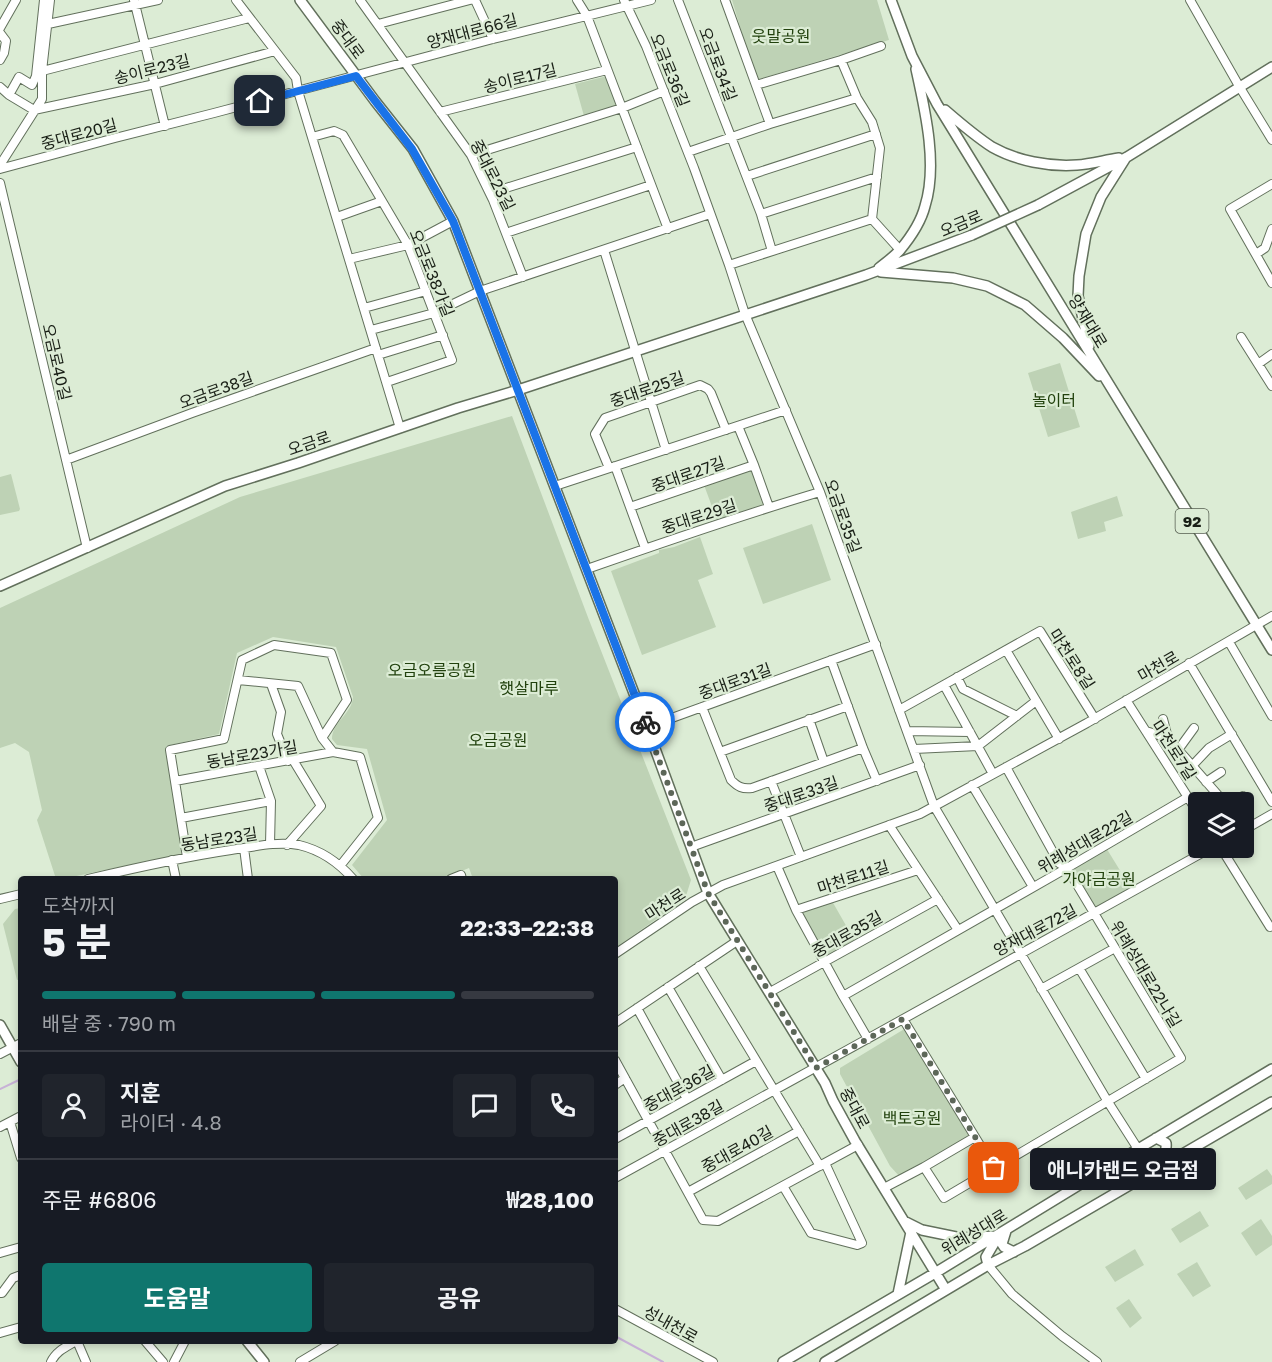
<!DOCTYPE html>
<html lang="ko">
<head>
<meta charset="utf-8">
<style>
	body { margin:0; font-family:"Golos Text","Noto Sans KR",sans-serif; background:#20242c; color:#f1f3f6; height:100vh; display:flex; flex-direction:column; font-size:22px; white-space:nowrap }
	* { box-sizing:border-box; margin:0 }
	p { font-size:20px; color:#9ea1a6 }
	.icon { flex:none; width:33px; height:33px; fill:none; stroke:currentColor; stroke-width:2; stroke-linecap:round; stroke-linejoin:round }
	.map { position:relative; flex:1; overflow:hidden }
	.side { position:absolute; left:18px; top:876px; width:600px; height:468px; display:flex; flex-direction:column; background:#171b24; border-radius:6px; box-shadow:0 3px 9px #0003 }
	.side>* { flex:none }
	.controls { position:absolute; left:1188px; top:792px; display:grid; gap:12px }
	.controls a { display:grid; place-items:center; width:66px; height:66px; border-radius:6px; background:#171b24; box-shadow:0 3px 9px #0003; font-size:30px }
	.pin { position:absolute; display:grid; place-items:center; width:51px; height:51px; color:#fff; margin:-26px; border-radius:12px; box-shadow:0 3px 9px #0006 }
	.courier { position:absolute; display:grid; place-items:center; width:60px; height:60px; margin:-30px; border:4px solid #1a73e8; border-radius:50%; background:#fff; color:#222; box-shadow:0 2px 8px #0007 }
	.bubble { position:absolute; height:42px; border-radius:6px; background:#171b24; box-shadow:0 3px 9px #0003; font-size:20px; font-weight:700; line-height:42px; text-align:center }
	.head em { font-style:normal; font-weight:700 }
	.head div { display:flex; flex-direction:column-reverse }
	.head { display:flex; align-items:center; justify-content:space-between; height:102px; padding:0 24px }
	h1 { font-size:39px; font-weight:700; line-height:45px }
	.bar { display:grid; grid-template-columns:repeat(4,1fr); gap:9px 6px; align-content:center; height:72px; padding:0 24px }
	.bar i { height:8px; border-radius:4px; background:#363941 }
	.bar .current { background:#0f766e }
	.bar p { grid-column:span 4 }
	.line { display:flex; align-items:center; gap:15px; padding:0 24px; border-top:2px solid #363941 }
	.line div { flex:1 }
	.round { display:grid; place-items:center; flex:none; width:63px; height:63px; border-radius:6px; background:#20242c }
	.cta { display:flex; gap:12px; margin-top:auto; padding:12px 24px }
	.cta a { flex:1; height:69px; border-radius:6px; background:#0f766e; color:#fff; font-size:24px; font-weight:700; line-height:69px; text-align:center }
	.cta a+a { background:#20242c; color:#f1f3f6 }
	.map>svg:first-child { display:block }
	.green { fill:#bed2b5 }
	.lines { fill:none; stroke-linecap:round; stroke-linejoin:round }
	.stream { stroke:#c7b1d6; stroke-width:2 }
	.minor-casing { stroke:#62705c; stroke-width:10 }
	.major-casing { stroke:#62705c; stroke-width:12 }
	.minor { stroke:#fff; stroke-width:8 }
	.major { stroke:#fff; stroke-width:9 }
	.major-bridge-casing { stroke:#62705c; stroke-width:12; stroke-linecap:butt }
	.major-bridge { stroke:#fff; stroke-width:9 }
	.done { stroke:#5d6759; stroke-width:6; stroke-dasharray:0 10.8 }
	.route { stroke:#1a73e8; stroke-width:8 }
	.labels { text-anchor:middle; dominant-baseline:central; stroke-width:4.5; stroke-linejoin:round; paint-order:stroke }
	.shield { fill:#dcecd5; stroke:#545c4f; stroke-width:1.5 }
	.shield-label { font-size:15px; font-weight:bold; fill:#191f16 }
	.street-label { font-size:16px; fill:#191f16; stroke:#dcecd5 }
	.park-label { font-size:16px; fill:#21410d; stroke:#dcecd5 }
</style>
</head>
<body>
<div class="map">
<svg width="1272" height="1362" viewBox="0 0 1272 1362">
	<rect width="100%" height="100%" fill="#dcecd5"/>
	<path class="green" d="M732 0H877L889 40 756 80Z
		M607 76 618 106 584 116 575 84Z
		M1060 363 1080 427 1048 437 1028 373Z
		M512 416 589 620 691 880 685 899 615 948V879H473L469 868 442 879H364L352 865 387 820 367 749 337 745 332 739C332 722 352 714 353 697L336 647 273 637 237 653 219 734 166 746 182 854 62 879H56L37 820 42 810 29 752 15 743 0 748V608L240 497Z
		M752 467 766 506 718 523 704 485Z
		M11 474 20 509 19 511 0 515V477Z
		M1117 496 1123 516 1104 522 1106 531 1078 539 1071 512Z
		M812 524 831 580 763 604 743 548Z
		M700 537 713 574 698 580 716 627 642 655 611 571 659 553V550L674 547Z
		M1105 846 1132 890 1093 914 1067 868Z
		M832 901 856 943 826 960 802 916 806 910Z
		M21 908V979L17 980 3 924 15 909Z
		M906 1028 972 1137 900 1177 890 1166 840 1074V1068Z
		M1267 1169 1272 1176V1184L1246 1200 1238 1188Z
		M1200 1211 1209 1226 1180 1243 1171 1229Z
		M1261 1219 1272 1236V1245L1256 1256 1241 1233Z
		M1135 1249 1144 1265 1115 1282 1105 1267Z
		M1197 1262 1211 1286 1193 1297 1177 1274Z
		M1129 1299 1142 1318 1130 1328 1116 1308Z"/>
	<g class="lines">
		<path class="stream" d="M0 1089 21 1079
			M615 1336 663 1362"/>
		<g class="minor-casing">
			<path id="minor" d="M134 0 165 126
				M236 0 296 78 298 91 400 428
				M360 0 471 155 493 200 523 277
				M475 0 493 39
				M577 0 587 16 668 229
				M624 0 646 46 694 168 729 265 745 314 820 492 934 806 1108 1102 1138 1149
				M678 0 761 214 772 251
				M725 0 770 124
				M1190 0 1239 86 1272 140
				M48 24 158 0
				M378 24 470 0
				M0 28 16 0
				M0 33 6 41 4 53 0 60
				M841 60 881 46
				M42 71 249 18
				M756 85 841 60 857 98 872 122 880 148 872 219
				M0 87 9 95 34 110 155 84 275 51
				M9 95 19 77 32 85 36 76 44 0
				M440 112 607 70
				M312 137 334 131 343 135 408 245 452 360 387 382
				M688 152 770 124 857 98
				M471 155 622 108 664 91
				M0 165 42 99V71L50 0
				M0 169 115 138 214 113 493 39 651 0
				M747 176 876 134
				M0 183 87 548
				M1272 184 1230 209 1272 283
				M490 193 637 147
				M761 214 877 177
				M337 217 382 201
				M872 219 900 250
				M506 233 651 185
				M604 250 666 450
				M1256 254 1265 248 1272 229
				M349 259 408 245 453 221
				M729 265 872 219
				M364 308 426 291
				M371 330 434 313 480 291 710 214
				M1241 337 1272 386
				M378 355 443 335
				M1258 364 1272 354
				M738 426 754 465 769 507
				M66 460 192 413 376 348
				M615 466 645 548
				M609 468 595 434 605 418 700 385 708 389 711 393 726 430
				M555 486 786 410
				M630 507 754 465
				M587 569C664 542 742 515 820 492
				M1229 642 1272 716
				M1006 650 1059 739
				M831 660 863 748 877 781
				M1189 663 1272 802
				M957 677 963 689 1017 716
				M238 680 298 686 322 738
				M271 684 281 712 277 734 288 761
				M944 685 993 774
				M1126 700 1198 813
				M702 707 731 780C738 787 742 789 752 788L863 748
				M899 710 1040 631 1095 719
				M809 719 824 762
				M1163 719 1168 738
				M647 727 876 644
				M907 731 970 732
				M1146 731 1168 738 1224 802
				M914 749 978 746 1036 701
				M1178 750 1194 728
				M720 752 848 706
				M259 766 271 801 270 844
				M1192 766 1209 748 1232 734
				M175 781 333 752
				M771 781 801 857
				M1206 782 1221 772
				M972 785 1033 887
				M1233 802 1243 796
				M181 818 271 801
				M889 825 958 930
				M1244 830 1272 814
				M287 845 321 806 293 760
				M691 847 920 765
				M244 848 248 879
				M1221 848 1270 927
				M187 857 170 750 224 739 242 660 274 645 331 653 347 700 322 738 333 752 360 757 378 818 340 866
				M172 860 176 879
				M777 866 796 910 843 996 868 1039
				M88 879C135 868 183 857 231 850 253 847 277 841 299 845 320 850 339 863 353 879
				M451 879 461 875 462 879
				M0 899 21 894
				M796 910 918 870
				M615 954 692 902 723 885 920 814 1087 723 1272 616
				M699 966 820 1166
				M1079 968 1146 1079
				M668 987 722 1080
				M1041 989 1115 948
				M770 992 938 899
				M843 996 1067 868 1188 797
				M637 1008 687 1099
				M903 1019 994 1168
				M615 1023 737 941
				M0 1054 21 1043
				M615 1060 703 1220 718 1221 858 1145
				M615 1085 625 1078
				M10 1122 21 1158
				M0 1127 21 1116
				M615 1139 756 1061
				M924 1167 975 1137
				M615 1178C814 1069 1013 958 1211 848
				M783 1186 811 1233 857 1245 862 1243 825 1163
				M884 1188 924 1167 944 1198 1181 1058 1067 868 1059 863 1006 767
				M688 1192 799 1131
				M0 1253 21 1247
				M988 1265 1012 1294 1062 1336 1097 1362
				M0 1293H2L13 1278 21 1275
				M615 1309 713 1362
				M0 1333 21 1327
				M77 1341 86 1362
				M145 1341 163 1362
				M51 1362C56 1351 66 1347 76 1341
				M174 1362 185 1341
				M300 1362 335 1341"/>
		</g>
		<g class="major-casing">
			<path id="major" d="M300 0 375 101 413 149 453 221 650 735 708 893 825 1083 833 1101 855 1141 946 1290
				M891 0 912 56 937 104 1272 650
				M945 110C960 123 975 136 992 147 1017 161 1049 167 1077 165 1091 164 1105 160 1119 158
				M1038 205 1127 157 1272 67
				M879 268C886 262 894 257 900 250 910 238 921 222 925 206 938 165 925 110 916 69
				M881 272 953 278 987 286 1025 305 1063 338 1099 376
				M1089 346 1078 296 1079 276 1086 234 1101 197 1125 159
				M0 586 225 486 298 463 458 408 518 390 866 275 972 235
				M0 1025 21 1062
				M1156 1138 1166 1143C1167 1152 1163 1160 1159 1168
				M906 1222 922 1230 961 1238 995 1236
				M1006 1231 1002 1244 1004 1247 1014 1252
				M988 1265 986 1257 999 1235
				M898 1294 911 1232
				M247 1341 264 1362
				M783 1362 935 1273 1138 1149 1272 1069
				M825 1362 988 1265 1025 1246 1272 1102"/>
		</g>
		<use href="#minor" class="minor"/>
		<use href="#major" class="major"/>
		<g class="major-bridge-casing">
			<path id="major-bridge" d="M972 235 1038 205"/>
		</g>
		<use href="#major-bridge" class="major-bridge"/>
	</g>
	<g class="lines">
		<path class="done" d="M645 722 708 893 816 1068 903 1019 994 1168"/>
		<path class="route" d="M260 101 356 76 412 149 453 221 645 722"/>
	</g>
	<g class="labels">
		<rect class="shield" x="1175.5" y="509" width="33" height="24" rx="4.5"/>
		<g class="shield-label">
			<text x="1192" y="521">92</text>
		</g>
		<g class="street-label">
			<text transform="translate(472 31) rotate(-15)">양재대로66길</text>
			<text transform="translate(348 39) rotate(54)">중대로</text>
			<text transform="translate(718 64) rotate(69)">오금로34길</text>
			<text transform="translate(152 69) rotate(-14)">송이로23길</text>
			<text transform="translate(670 70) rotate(68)">오금로36길</text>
			<text transform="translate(520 78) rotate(-14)">송이로17길</text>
			<text transform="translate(79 134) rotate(-15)">중대로20길</text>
			<text transform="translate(493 175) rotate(63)">중대로23길</text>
			<text transform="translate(961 223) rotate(-23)">오금로</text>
			<text transform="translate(432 273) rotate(68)">오금로38가길</text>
			<text transform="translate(1088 321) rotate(59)">양재대로</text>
			<text transform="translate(57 362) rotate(77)">오금로40길</text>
			<text transform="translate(647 389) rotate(-19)">중대로25길</text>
			<text transform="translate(216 390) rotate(-20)">오금로38길</text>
			<text transform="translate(309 443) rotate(-19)">오금로</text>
			<text transform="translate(688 474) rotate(-19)">중대로27길</text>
			<text transform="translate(699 516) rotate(-18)">중대로29길</text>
			<text transform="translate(843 516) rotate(70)">오금로35길</text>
			<text transform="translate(1072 659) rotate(57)">마천로8길</text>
			<text transform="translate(1158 666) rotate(-30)">마천로</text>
			<text transform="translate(735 681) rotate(-20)">중대로31길</text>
			<text transform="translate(1174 750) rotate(57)">마천로7길</text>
			<text transform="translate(252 754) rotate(-10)">동남로23가길</text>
			<text transform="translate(801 794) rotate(-19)">중대로33길</text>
			<text transform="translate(219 839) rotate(-9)">동남로23길</text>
			<text transform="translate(1085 842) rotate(-30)">위례성대로22길</text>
			<text transform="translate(853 877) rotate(-18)">마천로11길</text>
			<text transform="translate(665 904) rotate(-33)">마천로</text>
			<text transform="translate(1035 930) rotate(-28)">양재대로72길</text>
			<text transform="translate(847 934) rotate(-29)">중대로35길</text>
			<text transform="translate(1146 974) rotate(59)">위례성대로22나길</text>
			<text transform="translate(679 1088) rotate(-29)">중대로36길</text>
			<text transform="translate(855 1108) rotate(62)">중대로</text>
			<text transform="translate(688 1123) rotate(-29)">중대로38길</text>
			<text transform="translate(737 1149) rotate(-29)">중대로40길</text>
			<text transform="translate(974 1232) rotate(-31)">위례성대로</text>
			<text transform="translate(671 1324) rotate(29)">성내천로</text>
		</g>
		<g class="park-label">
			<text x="781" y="36">웃말공원</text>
			<text x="1054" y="400">놀이터</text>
			<text x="432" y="670">오금오름공원</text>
			<text x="529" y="688">햇살마루</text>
			<text x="498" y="740">오금공원</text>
			<text x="1099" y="879">가야금공원</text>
			<text x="912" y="1118">백토공원</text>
		</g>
	</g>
</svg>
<div class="controls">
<a><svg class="icon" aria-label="layers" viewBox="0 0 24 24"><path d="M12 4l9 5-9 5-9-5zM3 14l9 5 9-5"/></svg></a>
</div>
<div class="pin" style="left:994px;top:1168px;background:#ea580c"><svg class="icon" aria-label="bag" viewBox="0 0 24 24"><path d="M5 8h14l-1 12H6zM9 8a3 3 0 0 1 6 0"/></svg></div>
<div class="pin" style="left:260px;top:101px;background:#1f2937"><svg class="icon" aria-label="home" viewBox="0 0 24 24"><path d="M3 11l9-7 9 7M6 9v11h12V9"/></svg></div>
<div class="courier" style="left:645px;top:722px"><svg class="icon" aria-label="bike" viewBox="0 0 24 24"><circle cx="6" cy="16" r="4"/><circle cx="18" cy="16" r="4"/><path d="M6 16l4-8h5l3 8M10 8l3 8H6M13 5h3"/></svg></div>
<div class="bubble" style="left:1030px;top:1148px;width:186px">애니카랜드 오금점</div>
<section class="side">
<div class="head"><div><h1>5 분</h1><p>도착까지</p></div><em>22:33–22:38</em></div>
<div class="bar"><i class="current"></i><i class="current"></i><i class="current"></i><i></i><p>배달 중 · 790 m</p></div>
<div class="line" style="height:108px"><a class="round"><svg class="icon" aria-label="person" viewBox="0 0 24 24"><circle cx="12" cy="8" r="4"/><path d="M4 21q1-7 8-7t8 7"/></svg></a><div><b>지훈</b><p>라이더 · 4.8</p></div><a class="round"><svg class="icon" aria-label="chat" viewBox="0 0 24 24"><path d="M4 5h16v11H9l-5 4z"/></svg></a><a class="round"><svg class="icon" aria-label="phone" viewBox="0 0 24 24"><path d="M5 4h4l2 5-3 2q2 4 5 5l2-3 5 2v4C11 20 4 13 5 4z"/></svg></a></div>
<div class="line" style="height:78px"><div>주문 #6806</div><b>₩28,100</b></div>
<div class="cta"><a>도움말</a><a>공유</a></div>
</section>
</div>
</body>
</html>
